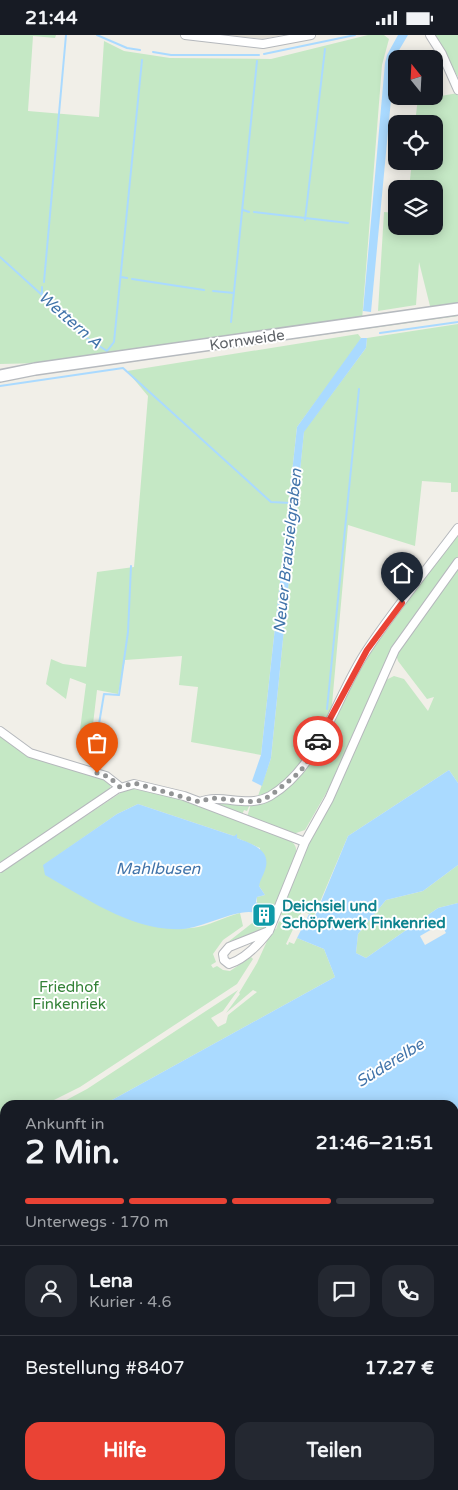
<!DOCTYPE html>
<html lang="de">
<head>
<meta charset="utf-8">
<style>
	body { margin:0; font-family:"Varela Round",sans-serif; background:#242831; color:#f1f3f6; height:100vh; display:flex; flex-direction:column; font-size:19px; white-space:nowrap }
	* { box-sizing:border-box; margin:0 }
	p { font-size:16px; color:#9ea1a6 }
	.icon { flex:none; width:28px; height:28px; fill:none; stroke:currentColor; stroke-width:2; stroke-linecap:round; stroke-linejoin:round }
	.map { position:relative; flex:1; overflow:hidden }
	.sheet { position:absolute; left:0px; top:1065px; width:459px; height:390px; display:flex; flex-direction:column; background:#171b24; border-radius:15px 15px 0 0; box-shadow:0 2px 12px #0003 }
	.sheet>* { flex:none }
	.needle { width:32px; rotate:342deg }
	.buttons { position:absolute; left:388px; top:15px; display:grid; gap:10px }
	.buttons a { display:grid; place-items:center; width:55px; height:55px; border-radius:10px; background:#171b24; box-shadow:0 2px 12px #0003; font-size:25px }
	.pin { position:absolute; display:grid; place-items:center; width:42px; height:42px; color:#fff; margin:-51px -21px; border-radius:50% 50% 50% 0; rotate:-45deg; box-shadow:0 0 5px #0007 }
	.pin .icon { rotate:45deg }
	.courier { position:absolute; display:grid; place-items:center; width:50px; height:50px; margin:-25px; border:4px solid #ea4335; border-radius:50%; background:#fff; color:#222; box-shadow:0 1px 6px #0007 }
	.summary em { font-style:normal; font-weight:800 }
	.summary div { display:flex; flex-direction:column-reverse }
	.summary { display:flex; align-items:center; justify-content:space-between; height:85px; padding:0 25px }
	h1 { font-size:32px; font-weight:800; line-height:38px }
	.bar { display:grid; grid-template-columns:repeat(4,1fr); gap:8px 5px; align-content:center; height:60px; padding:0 25px }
	.bar i { height:6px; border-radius:4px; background:#363941 }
	.bar .selected { background:#ea4335 }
	.bar p { grid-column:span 4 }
	.line { display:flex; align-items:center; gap:12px; padding:0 25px; border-top:1px solid #363941 }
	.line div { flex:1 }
	.round { display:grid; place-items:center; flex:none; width:52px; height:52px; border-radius:15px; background:#242831 }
	.cta { display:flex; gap:10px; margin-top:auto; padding:10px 25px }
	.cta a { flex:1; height:58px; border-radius:15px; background:#ea4335; color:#fff; font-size:20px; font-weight:800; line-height:58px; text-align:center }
	.cta a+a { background:#242831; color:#f1f3f6 }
	.status { display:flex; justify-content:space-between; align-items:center; height:35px; padding:0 25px; background:#171b24; direction:ltr }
	.status svg { height:14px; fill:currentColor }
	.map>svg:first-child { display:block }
	.education { fill:#e1ded6 }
	.green { fill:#c5e8c5 }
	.water { fill:#aadaff }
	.pier { fill:#f1efe8 }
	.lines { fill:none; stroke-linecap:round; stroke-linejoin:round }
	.stream { stroke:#aadaff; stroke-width:2 }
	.minor-casing { stroke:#b5b8bc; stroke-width:10 }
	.tertiary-casing { stroke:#b5b8bc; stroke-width:12 }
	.secondary-casing { stroke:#b6babf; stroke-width:14 }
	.minor { stroke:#fff; stroke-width:8 }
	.tertiary { stroke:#fff; stroke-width:10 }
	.secondary { stroke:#fff; stroke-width:11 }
	.done { stroke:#929495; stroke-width:5; stroke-dasharray:0 9 }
	.route { stroke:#ea4335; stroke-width:6 }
	.labels { text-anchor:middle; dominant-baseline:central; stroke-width:4; stroke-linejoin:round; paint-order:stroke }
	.street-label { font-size:15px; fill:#5f6368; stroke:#fff }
	.culture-label { font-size:15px; font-weight:bold; fill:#0d838f; stroke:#fff; text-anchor:start }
	.park-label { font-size:15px; fill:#348238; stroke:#fff }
	.water-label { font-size:16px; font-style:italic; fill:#4174aa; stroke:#fff }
</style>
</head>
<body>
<div class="status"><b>21:44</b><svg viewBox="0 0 49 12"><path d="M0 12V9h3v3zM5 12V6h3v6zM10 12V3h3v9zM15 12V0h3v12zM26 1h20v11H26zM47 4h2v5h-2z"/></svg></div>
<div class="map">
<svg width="458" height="1455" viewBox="0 0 458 1455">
	<rect width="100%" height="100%" fill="#f1efe8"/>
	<path class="education" d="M226 0H282L263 4Z"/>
	<path class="green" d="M0 0H56L55 3 33 1 28 76 99 82 104 6 124 16 170 23 271 24 368 0H384L389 4 382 30 362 285 42 328 0 329Z
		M433 0H458V42Z
		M458 58V270L431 275 419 227 416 270 378 276 384 177 396 178V191H434V154H409L412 126H434V89H415L418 62H435Z
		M458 279V281L0 345V344Z
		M458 289V457H451V448L422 446 415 511 348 490 331 681 305 731 256 767 271 723 304 396 366 313 367 303Z
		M358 299 361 303 356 312 297 392 261 720 191 707 198 652 179 650 182 621 125 625 118 659 97 655 92 698 80 695 86 649 70 643 66 664 46 649 51 624 63 629 86 632 97 537 134 532 148 361 127 336Z
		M458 495V522L397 605 380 638 329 753 305 795 293 799 247 782 251 769 298 743 307 732 353 642Z
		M458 532V748L449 735 348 801 314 881 302 876 297 887 280 879 282 872 288 875 291 870 285 867 300 827 386 645 394 641 404 644 428 676 434 662 427 664 398 626 396 619Z
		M0 700C10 710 23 718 36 723 53 729 103 736 111 750L109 756 0 829Z
		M128 753 177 762 290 805C292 807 296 810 296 814 298 823 278 862 273 873L257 868V862L265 860 259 851 260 813 237 803V800L234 801 138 769 117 779 44 830C89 862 133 898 192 893 209 891 224 882 240 878L243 891 223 905 213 919 216 927 211 930 213 933 217 931 223 935 230 936 251 922 253 924 237 949 80 1052 44 1070H5V1082L0 1083V838Z
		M213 766 250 769 247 776 244 775 242 780 213 768Z
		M458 830V868L438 873 366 923 356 918 358 899 386 865 423 856Z
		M284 884 295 890 286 909 288 910 289 907 294 909 297 903 324 914 335 942 103 1070H57L87 1054 238 955 223 976 211 983 218 992 226 988 228 980 257 957 253 955 226 978 240 959 239 958 257 928 273 893 276 894 279 886 282 888Z
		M256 885 266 889 264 894 228 907Z
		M5 1088V1116L0 1118V1089Z
		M458 1107V1291H454V1110Z
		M454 1294 458 1295V1373L454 1375Z
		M458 1375V1415L454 1418V1377Z
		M64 1450H98L95 1455H65Z
		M240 1450H352L347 1455H240Z
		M359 1450H412L407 1455H354Z"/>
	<path class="water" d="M398 0H408L395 22 371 277 363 276 385 28 387 20Z
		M361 303H367L366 313 304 397 271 723 262 751 252 746 261 720 297 392Z
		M449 735 458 748V830L423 856 386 865 358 899 356 918 366 923 438 873 458 868V1107L454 1110V1070H103L335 942 324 914 297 903 309 879 315 881 348 801Z
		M138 769 234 801 237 799V803C252 809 272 815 265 835 263 841 260 845 259 851L265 860 257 862 256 867 260 870 256 878C239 872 203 893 182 894 133 897 86 863 45 840L43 830 117 779Z
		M5 1116V1450H64L65 1455H0V1118Z
		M98 1450H240V1455H95Z"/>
	<path class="pier" d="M441 889 446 898 425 910 420 901Z"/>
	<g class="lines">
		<path class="stream" d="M97 0 127 13 140 15
			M153 17 171 20H259
			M264 19 355 0
			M243 175 249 177
			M254 177 348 188
			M305 185 325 14
			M0 222 42 260 79 298 107 316 114 307 142 25
			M121 242 127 243
			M132 244 204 255
			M44 247 66 0
			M42 252V260
			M213 256 234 258
			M231 287 257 26
			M380 298 458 287
			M0 351 123 333 271 467 291 468
			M327 674 359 354
			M92 731 104 659 119 660 128 597 131 531"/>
		<g class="minor-casing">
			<path id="minor" d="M185 0 263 9 311 0
				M430 0 442 19 458 55
				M0 696 30 718 106 741 120 752
				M200 767C223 758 247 774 270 761 321 731 335 662 367 615 395 573 428 533 458 493
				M0 833 117 754 134 749 184 761 305 807
				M269 896 229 912 223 919 224 925 229 929C245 924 259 909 269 896L305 807 329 764 395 615 458 527"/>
		</g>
		<g class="tertiary-casing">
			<path id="tertiary" d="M454 1425 458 1422
				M416 1455 421 1450"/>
		</g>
		<g class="secondary-casing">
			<path id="secondary" d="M0 341 35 334 458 274"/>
		</g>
		<use href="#minor" class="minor"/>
		<use href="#tertiary" class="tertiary"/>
		<use href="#secondary" class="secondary"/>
	</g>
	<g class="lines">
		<path class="done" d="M97 738 109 742 120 752 134 748 200 767 211 763 256 767 270 761 294 742 305 731 318 706"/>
		<path class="route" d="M318 706 367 615 402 568"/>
	</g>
	<defs>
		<g id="building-square" transform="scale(1.25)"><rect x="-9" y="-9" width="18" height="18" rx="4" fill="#0f9aa8" stroke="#fff"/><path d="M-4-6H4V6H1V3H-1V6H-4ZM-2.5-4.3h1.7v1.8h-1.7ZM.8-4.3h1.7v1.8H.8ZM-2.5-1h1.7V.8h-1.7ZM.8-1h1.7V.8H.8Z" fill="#fff"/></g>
	</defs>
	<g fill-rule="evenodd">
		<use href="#building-square" x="264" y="880"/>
	</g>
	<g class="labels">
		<g class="street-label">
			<text transform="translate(247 305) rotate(-8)">Kornweide</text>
		</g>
		<g class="culture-label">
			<text x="282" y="871">Deichsiel und<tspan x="282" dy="17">Schöpfwerk Finkenried</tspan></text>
		</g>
		<g class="park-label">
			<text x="69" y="952">Friedhof<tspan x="69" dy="17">Finkenriek</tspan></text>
		</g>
		<g class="water-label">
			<text transform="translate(70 285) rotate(41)">Wettern A</text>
			<text transform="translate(288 516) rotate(-84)">Neuer Brausielgraben</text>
			<text x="158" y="834">Mahlbusen</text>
			<text transform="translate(390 1028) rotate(-32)">Süderelbe</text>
		</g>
	</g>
</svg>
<div class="buttons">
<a><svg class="needle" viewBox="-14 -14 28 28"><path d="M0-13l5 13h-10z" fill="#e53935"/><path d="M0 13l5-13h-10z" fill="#9ea1a6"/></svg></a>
<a><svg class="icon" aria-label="locate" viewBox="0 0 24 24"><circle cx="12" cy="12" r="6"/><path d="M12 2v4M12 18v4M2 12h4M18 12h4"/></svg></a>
<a><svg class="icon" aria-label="layers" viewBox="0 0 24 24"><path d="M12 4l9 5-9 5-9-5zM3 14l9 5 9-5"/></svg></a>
</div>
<div class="pin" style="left:97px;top:738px;background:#ea580c"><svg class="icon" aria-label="bag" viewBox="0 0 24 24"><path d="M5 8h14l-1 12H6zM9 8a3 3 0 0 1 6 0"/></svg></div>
<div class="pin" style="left:402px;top:568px;background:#1f2937"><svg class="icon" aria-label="home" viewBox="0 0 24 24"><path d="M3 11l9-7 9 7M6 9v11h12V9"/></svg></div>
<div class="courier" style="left:318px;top:706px"><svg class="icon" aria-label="car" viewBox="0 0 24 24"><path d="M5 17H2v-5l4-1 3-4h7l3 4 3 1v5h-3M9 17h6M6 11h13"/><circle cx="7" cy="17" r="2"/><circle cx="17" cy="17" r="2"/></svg></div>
<section class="sheet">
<div class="summary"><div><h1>2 Min.</h1><p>Ankunft in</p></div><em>21:46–21:51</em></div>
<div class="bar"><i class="selected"></i><i class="selected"></i><i class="selected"></i><i></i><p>Unterwegs · 170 m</p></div>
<div class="line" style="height:90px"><a class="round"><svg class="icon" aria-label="person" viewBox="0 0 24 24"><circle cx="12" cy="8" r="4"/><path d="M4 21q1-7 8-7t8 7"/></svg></a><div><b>Lena</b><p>Kurier · 4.6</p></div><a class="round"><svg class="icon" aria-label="chat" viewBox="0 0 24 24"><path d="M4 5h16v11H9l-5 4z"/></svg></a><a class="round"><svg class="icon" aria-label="phone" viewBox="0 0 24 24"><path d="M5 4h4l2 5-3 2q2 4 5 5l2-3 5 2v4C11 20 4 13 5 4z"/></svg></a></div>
<div class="line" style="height:65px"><div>Bestellung #8407</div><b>17.27 €</b></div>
<div class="cta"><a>Hilfe</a><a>Teilen</a></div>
</section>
</div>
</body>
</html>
